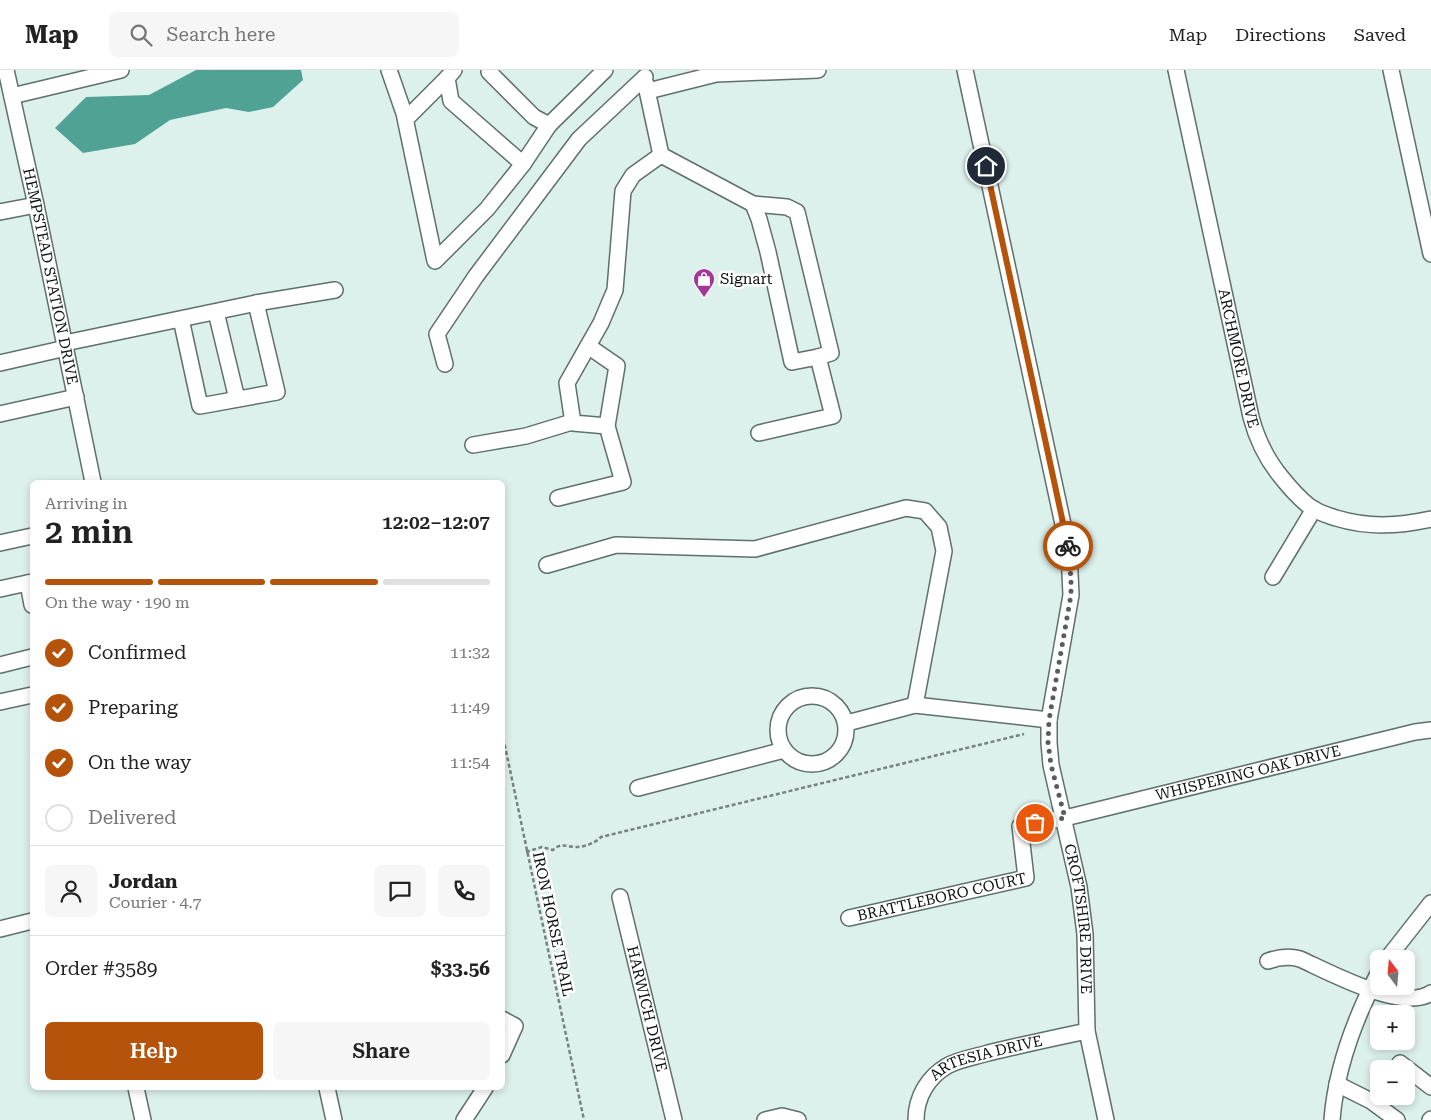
<!DOCTYPE html>
<html lang="en">
<head>
<meta charset="utf-8">
<style>
	body { margin:0; font-family:"Roboto Serif",serif; background:#f6f6f6; color:#222; height:100vh; display:flex; flex-direction:column; font-size:19px; white-space:nowrap }
	* { box-sizing:border-box; margin:0 }
	p { font-size:16px; color:#767676 }
	.icon { flex:none; width:28px; height:28px; fill:none; stroke:currentColor; stroke-width:2; stroke-linecap:round; stroke-linejoin:round }
	.map { position:relative; flex:1; overflow:hidden }
	.sheet { position:absolute; left:30px; top:410px; width:475px; height:610px; display:flex; flex-direction:column; background:#fff; border-radius:8px; box-shadow:0 2px 8px #0003 }
	.sheet>* { flex:none }
	.needle { width:32px; rotate:344deg }
	.fabs { position:absolute; left:1370px; top:880px; display:grid; gap:10px }
	.fabs a { display:grid; place-items:center; width:45px; height:45px; border-radius:8px; background:#fff; box-shadow:0 2px 8px #0003; font-size:25px }
	.pin { position:absolute; display:grid; place-items:center; width:42px; height:42px; color:#fff; margin:-21px; border:2px solid #fff; border-radius:50%; box-shadow:0 1px 5px #0007 }
	.courier { position:absolute; display:grid; place-items:center; width:50px; height:50px; margin:-25px; border:4px solid #b45309; border-radius:50%; background:#fff; color:#222; box-shadow:0 1px 6px #0007 }
	.head em { font-style:normal; font-weight:600 }
	.head div { display:flex; flex-direction:column-reverse }
	.head { display:flex; align-items:center; justify-content:space-between; height:85px; padding:0 15px }
	h1 { font-size:32px; font-weight:600; line-height:38px }
	.bar { display:grid; grid-template-columns:repeat(4,1fr); gap:8px 5px; align-content:center; height:60px; padding:0 15px }
	.bar i { height:6px; border-radius:4px; background:#e0e0e0 }
	.bar .active { background:#b45309 }
	.bar p { grid-column:span 4 }
	.line { display:flex; align-items:center; gap:12px; padding:0 15px; border-top:1px solid #e0e0e0 }
	.line div { flex:1 }
	.round { display:grid; place-items:center; flex:none; width:52px; height:52px; border-radius:8px; background:#f6f6f6 }
	ol { padding:0 15px; list-style:none }
	li { display:flex; align-items:center; gap:15px; height:55px }
	li p { margin-inline-start:auto }
	li .icon { padding:5px; border-radius:50%; background:#b45309; color:#fff; stroke-width:4 }
	li:last-child { color:#767676 }
	li i { width:28px; height:28px; border:2px solid #e0e0e0; border-radius:50% }
	.button { display:flex; gap:10px; margin-top:auto; padding:10px 15px }
	.button a { flex:1; height:58px; border-radius:8px; background:#b45309; color:#fff; font-size:20px; font-weight:600; line-height:58px; text-align:center }
	.button a+a { background:#f6f6f6; color:#222 }
	header { display:flex; align-items:center; gap:30px; box-sizing:border-box; height:70px; padding:0 25px; background:#fff; border-bottom:1px solid #e0e0e0 }
	header strong { font-size:24px }
	nav { display:flex; gap:28px; margin-inline-start:auto; font-size:18px }
	.search { width:350px; height:45px; background:#f6f6f6; display:flex; align-items:center; gap:12px; box-sizing:border-box; padding:0 18px; border-radius:8px; color:#767676; font-size:19px }
	.map>svg:first-child { display:block }
	.water { fill:#50a295 }
	.lines { fill:none; stroke-linecap:round; stroke-linejoin:round }
	.minor-casing { stroke:#5f706c; stroke-width:18 }
	.path { stroke:#768381; stroke-width:2.5; stroke-dasharray:4 2.5; stroke-linecap:butt }
	.minor { stroke:#fff; stroke-width:15 }
	.done { stroke:#545f5d; stroke-width:5; stroke-dasharray:0 9 }
	.route { stroke:#b45309; stroke-width:6 }
	.labels { text-anchor:middle; dominant-baseline:central; stroke-width:5; stroke-linejoin:round; paint-order:stroke }
	.street-label { font-size:15px; fill:#0a1110; stroke:#fff }
	.poi-label { font-size:15px; fill:#0a1110; stroke:#fff; text-anchor:start }
</style>
</head>
<body>
<header>
<strong>Map</strong>
<div class="search"><svg class="icon" aria-label="search" viewBox="0 0 24 24"><circle cx="10" cy="10" r="6"/><path d="M15 15l6 6"/></svg>Search here</div>
<nav><a>Map</a><a>Directions</a><a>Saved</a></nav>
</header>
<div class="map">
<svg width="1431" height="1050" viewBox="0 0 1431 1050">
	<rect width="100%" height="100%" fill="#dcf0ec"/>
	<path class="water" d="M196 0H301L303 10 273 37 249 42 226 38 170 50 135 74 83 83 55 58 86 27 149 25Z"/>
	<g class="lines">
		<g class="minor-casing">
			<g id="minor">
				<path id="s1" d="M6 0 36 135 93 412"/>
				<path d="M389 0 406 49 447 8"/>
				<path d="M454 0 447 8 451 31 523 94 549 55"/>
				<path d="M491 0 489 2 534 47 549 55 605 0"/>
				<path id="s2" d="M965 0 1069 482 1071 525 1049 650V673L1051 695 1079 817 1085 864 1087 961 1106 1050"/>
				<path id="s3" d="M1176 0 1251 347C1257 370 1267 390 1282 408 1290 418 1299 428 1309 436 1316 442 1327 445 1336 448 1369 458 1398 456 1431 449"/>
				<path d="M1391 0 1431 184"/>
				<path d="M645 11 661 85"/>
				<path d="M648 21 716 4 818 0"/>
				<path d="M12 26 121 0"/>
				<path d="M405 48 435 191 487 139 523 94"/>
				<path d="M661 85 753 134 787 137 797 142 831 283 818 287"/>
				<path d="M753 134 759 149 768 182 792 292 818 287 833 346 759 363"/>
				<path d="M0 142 36 135"/>
				<path d="M256 233 335 220"/>
				<path d="M216 242 237 329"/>
				<path d="M65 273 256 233 277 322 200 336 181 249"/>
				<path d="M588 276 617 296 607 356"/>
				<path d="M0 293 66 278"/>
				<path d="M445 294 437 264 476 206 579 69 645 7"/>
				<path d="M0 344 76 327"/>
				<path d="M473 375 526 366 572 352"/>
				<path d="M558 428 623 412 607 356 573 353 567 313 601 253 615 220 623 121 633 105 661 85"/>
				<path d="M0 473 32 466"/>
				<path d="M547 495 616 475 755 479 906 438 925 441 939 457 944 481 915 635"/>
				<path d="M1273 507 1314 439"/>
				<path d="M28 513 32 535"/>
				<path d="M0 519 32 512"/>
				<path d="M0 595 32 587"/>
				<circle cx="812" cy="660" r="34"/>
				<path d="M0 632 32 625"/>
				<path d="M847 653 915 635 1049 650"/>
				<path d="M638 718 784 680"/>
				<path id="s4" d="M620 827 674 1050"/>
				<path id="s5" d="M849 848 1026 808 1020 756 1065 748 1415 662 1431 660"/>
				<path d="M0 859 32 851"/>
				<path d="M1387 889 1431 833"/>
				<path d="M1268 891C1279 887 1289 886 1300 889 1329 902 1402 942 1431 923"/>
				<path d="M502 949 515 956 502 985"/>
				<path d="M1396 999 1400 993 1431 1017"/>
				<path d="M1337 1014 1371 1031 1397 1050"/>
				<path d="M136 1018 143 1050"/>
				<path d="M327 1018 334 1050"/>
				<path d="M464 1050 485 1018"/>
				<path d="M765 1050 782 1046 798 1050"/>
				<path id="s6" d="M916 1050C916 1027 928 1007 947 996 959 989 975 987 988 983 1021 975 1054 968 1087 961"/>
				<path d="M1332 1050C1336 997 1355 948 1379 902"/>
				<path d="M1430 1050 1431 1049"/>
			</g>
		</g>
		<path class="path" d="M502 662 584 1050
			M526 782 542 777 553 780C561 772 567 777 576 777 585 777 595 773 601 767L1024 664"/>
		<use href="#minor" class="minor"/>
	</g>
	<g class="lines">
		<path class="done" d="M1035 753 1065 748 1051 695 1048 672 1049 650 1071 525V509L1068 476"/>
		<path class="route" d="M986 96 1068 476"/>
	</g>
	<defs>
		<g id="shop-pin" transform="scale(1.125)"><path d="M0 17L-7.5 6A9.5 9.5 0 1 1 7.5 6Z" fill="#a23798" stroke="#fff"/><path d="M-5-2.5h2.3a2.7 3.5 0 0 1 5.4 0H5L5.5 6h-11ZM-1.5-2.5h3a1.5 2.3 0 0 0-3 0Z" fill="#fff"/></g>
	</defs>
	<g fill-rule="evenodd">
		<use href="#shop-pin" x="704" y="209"/>
	</g>
	<g class="labels">
		<g class="street-label">
			<text stroke="none"><textPath href="#s1" startOffset="211">HEMPSTEAD STATION DRIVE</textPath></text>
			<text stroke="none"><textPath href="#s3" startOffset="295">ARCHMORE DRIVE</textPath></text>
			<text stroke="none"><textPath href="#s5" startOffset="468">WHISPERING OAK DRIVE</textPath></text>
			<text stroke="none"><textPath href="#s5" startOffset="95">BRATTLEBORO COURT</textPath></text>
			<text stroke="none"><textPath href="#s2" startOffset="865">CROFTSHIRE DRIVE</textPath></text>
			<text transform="translate(553 854) rotate(78)">IRON HORSE TRAIL</text>
			<text stroke="none"><textPath href="#s4" startOffset="115">HARWICH DRIVE</textPath></text>
			<text stroke="none"><textPath href="#s6" startOffset="105">ARTESIA DRIVE</textPath></text>
		</g>
		<g class="poi-label">
			<text x="720" y="209">Signart</text>
		</g>
	</g>
</svg>
<div class="fabs">
<a><svg class="needle" viewBox="-14 -14 28 28"><path d="M0-13l5 13h-10z" fill="#e53935"/><path d="M0 13l5-13h-10z" fill="#767676"/></svg></a>
<a>+</a>
<a>−</a>
</div>
<div class="pin" style="left:1035px;top:753px;background:#ea580c"><svg class="icon" aria-label="bag" viewBox="0 0 24 24"><path d="M5 8h14l-1 12H6zM9 8a3 3 0 0 1 6 0"/></svg></div>
<div class="pin" style="left:986px;top:96px;background:#1f2937"><svg class="icon" aria-label="home" viewBox="0 0 24 24"><path d="M3 11l9-7 9 7M6 9v11h12V9"/></svg></div>
<div class="courier" style="left:1068px;top:476px"><svg class="icon" aria-label="bike" viewBox="0 0 24 24"><circle cx="6" cy="16" r="4"/><circle cx="18" cy="16" r="4"/><path d="M6 16l4-8h5l3 8M10 8l3 8H6M13 5h3"/></svg></div>
<section class="sheet">
<div class="head"><div><h1>2 min</h1><p>Arriving in</p></div><em>12:02–12:07</em></div>
<div class="bar"><i class="active"></i><i class="active"></i><i class="active"></i><i></i><p>On the way · 190 m</p></div>
<ol>
<li><svg class="icon" aria-label="check" viewBox="0 0 24 24"><path d="M5 12l5 5 9-10"/></svg>Confirmed<p>11:32</p></li>
<li><svg class="icon" aria-label="check" viewBox="0 0 24 24"><path d="M5 12l5 5 9-10"/></svg>Preparing<p>11:49</p></li>
<li><svg class="icon" aria-label="check" viewBox="0 0 24 24"><path d="M5 12l5 5 9-10"/></svg>On the way<p>11:54</p></li>
<li><i></i>Delivered</li>
</ol>
<div class="line" style="height:90px"><a class="round"><svg class="icon" aria-label="person" viewBox="0 0 24 24"><circle cx="12" cy="8" r="4"/><path d="M4 21q1-7 8-7t8 7"/></svg></a><div><b>Jordan</b><p>Courier · 4.7</p></div><a class="round"><svg class="icon" aria-label="chat" viewBox="0 0 24 24"><path d="M4 5h16v11H9l-5 4z"/></svg></a><a class="round"><svg class="icon" aria-label="phone" viewBox="0 0 24 24"><path d="M5 4h4l2 5-3 2q2 4 5 5l2-3 5 2v4C11 20 4 13 5 4z"/></svg></a></div>
<div class="line" style="height:65px"><div>Order #3589</div><b>$33.56</b></div>
<div class="button"><a>Help</a><a>Share</a></div>
</section>
</div>
</body>
</html>
